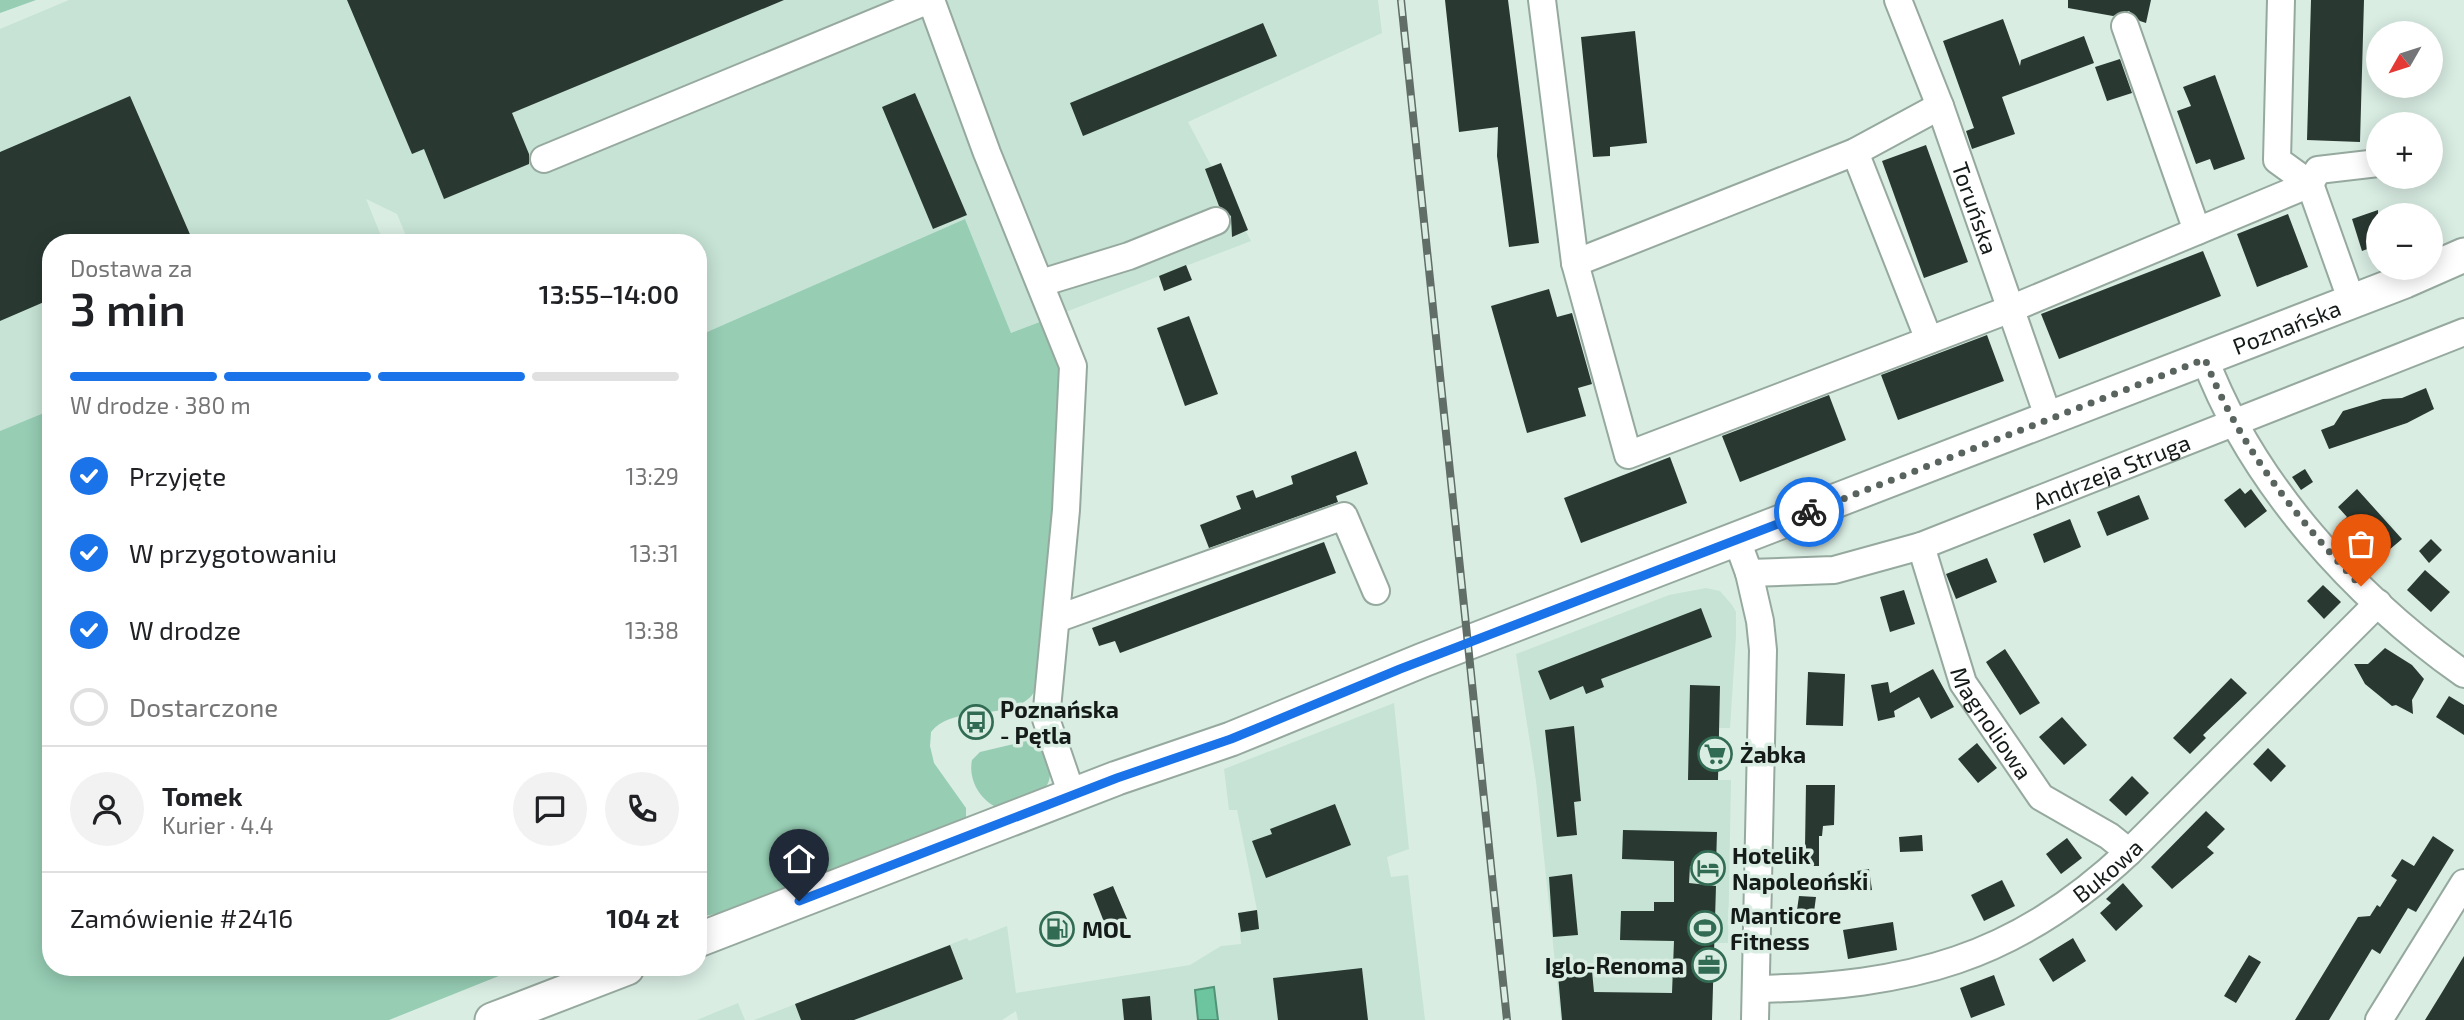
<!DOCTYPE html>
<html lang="pl">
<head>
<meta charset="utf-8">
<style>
	body { margin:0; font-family:"Exo 2",sans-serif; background:#f2f2f2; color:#202124; height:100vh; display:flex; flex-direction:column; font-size:26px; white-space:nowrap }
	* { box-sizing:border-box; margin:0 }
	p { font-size:23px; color:#757577 }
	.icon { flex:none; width:38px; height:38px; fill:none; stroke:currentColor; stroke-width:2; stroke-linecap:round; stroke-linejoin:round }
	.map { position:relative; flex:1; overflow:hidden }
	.details { position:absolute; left:42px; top:234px; width:665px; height:742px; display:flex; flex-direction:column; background:#fff; border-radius:28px; box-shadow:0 4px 18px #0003 }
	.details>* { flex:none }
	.needle { width:46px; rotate:231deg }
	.buttons { position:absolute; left:2366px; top:21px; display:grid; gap:14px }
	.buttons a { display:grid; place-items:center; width:77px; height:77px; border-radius:50%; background:#fff; box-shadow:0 4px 18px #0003; font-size:35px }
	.pin { position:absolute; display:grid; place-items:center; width:60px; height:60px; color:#fff; margin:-72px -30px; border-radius:50% 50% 50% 0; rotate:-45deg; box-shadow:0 0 7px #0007 }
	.pin .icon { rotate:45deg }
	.courier { position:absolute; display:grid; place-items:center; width:70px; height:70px; margin:-35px; border:5px solid #1a73e8; border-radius:50%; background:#fff; color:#222; box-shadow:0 2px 9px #0007 }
	.summary em { font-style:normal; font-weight:600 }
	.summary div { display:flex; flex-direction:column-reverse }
	.summary { display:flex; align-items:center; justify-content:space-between; height:119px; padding:0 28px }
	h1 { font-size:46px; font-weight:600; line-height:52px }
	.bar { display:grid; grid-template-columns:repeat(4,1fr); gap:10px 7px; align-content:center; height:84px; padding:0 28px }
	.bar i { height:9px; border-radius:5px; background:#e0e0e0 }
	.bar .active { background:#1a73e8 }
	.bar p { grid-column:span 4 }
	.line { display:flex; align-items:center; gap:18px; padding:0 28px; border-top:2px solid #e0e0e0 }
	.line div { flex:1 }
	.round { display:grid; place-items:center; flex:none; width:74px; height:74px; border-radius:37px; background:#f2f2f2 }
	ol { padding:0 28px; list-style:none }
	li { display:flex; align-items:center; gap:21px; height:77px }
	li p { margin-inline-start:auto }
	li .icon { padding:7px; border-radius:50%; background:#1a73e8; color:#fff; stroke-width:4 }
	li:last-child { color:#757577 }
	li i { width:38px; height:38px; border:4px solid #e0e0e0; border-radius:50% }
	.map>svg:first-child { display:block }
	.built { fill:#c6e3d5 }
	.green { fill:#96cdb3 }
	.water { fill:#6cc59f; stroke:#529276; stroke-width:2 }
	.building { fill:#293932 }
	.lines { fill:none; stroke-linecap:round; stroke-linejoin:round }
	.minor-casing { stroke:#96a99f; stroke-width:30 }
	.major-casing { stroke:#96a99f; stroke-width:37 }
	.minor { stroke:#fff; stroke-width:26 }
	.major { stroke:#fff; stroke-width:33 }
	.rail-casing { stroke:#616d67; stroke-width:8 }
	.rail { stroke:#d9ede3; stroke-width:5; stroke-dasharray:16; stroke-linecap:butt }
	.done { stroke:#59645f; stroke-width:7; stroke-dasharray:0 12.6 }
	.route { stroke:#1a73e8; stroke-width:9 }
	.labels { text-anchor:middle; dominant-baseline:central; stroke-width:7; stroke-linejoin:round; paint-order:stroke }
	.street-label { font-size:23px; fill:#141b18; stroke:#d9ede3 }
	.poi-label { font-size:23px; font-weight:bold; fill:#141b18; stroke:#d9ede3; text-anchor:start }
</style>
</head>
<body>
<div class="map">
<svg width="2464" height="1020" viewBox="0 0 2464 1020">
	<rect width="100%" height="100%" fill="#d9ede3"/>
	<path class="built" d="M69 0H1378L1382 33 1188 122 1251 241 1011 333 965 219 698 336V243H409L397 214 366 199 384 243H51V410L0 431V29Z
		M1706 588 1720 591 1732 605 1736 612V636L1730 728H1719L1718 780H1731L1728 943H1714L1712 1020H1561L1536 781 1516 654 1669 595Z
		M1394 703 1409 849 1387 857 1391 877 1408 875 1425 1020H1018L1016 1011 1002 1020H754L967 938 969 941 1007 926 1016 993 1190 965 1221 946 1241 944 1238 913 1257 910 1237 810H1229L1224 769Z
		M738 1003 745 1020H697Z"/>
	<path class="green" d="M0 0H36L0 13Z
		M965 219 1011 333 1045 320 1064 380 1055 513 1036 689C1017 725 956 701 931 732L930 746 934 763 966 808V818L729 911 705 916 698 913V336Z
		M51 410V968H519L389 1020H0V431Z
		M1030 740 1048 753C1058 798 1033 796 998 808 980 800 968 780 972 760L980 752Z"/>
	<path class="water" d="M1214 987 1218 1020H1198L1195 990Z"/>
	<path class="building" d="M347 0H784L512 113 529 154V164L444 199 424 149 412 154Z
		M1445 0H1508L1539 243 1509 247 1497 156 1498 127 1459 132Z
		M2068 0H2151L2146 23 2140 21 2129 11 2113 16 2068 8Z
		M2311 0H2364L2360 142 2307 140Z
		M2003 19 2020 66 2021 60 2084 36 2094 63 2002 97 2015 134 1972 149 1966 131 1974 128 1943 41Z
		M1263 23 1277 56 1083 136 1070 103Z
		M1635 31 1647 143 1610 147V156L1593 157 1581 37Z
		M2120 59 2132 93 2107 101 2095 67Z
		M2215 75 2245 159 2214 170 2210 159 2196 164 2177 111 2191 106 2183 87Z
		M915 93 967 215 933 229 882 107Z
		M130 96 192 239 181 243H51V299L0 321V152Z
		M1926 145 1968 262 1924 278 1882 161Z
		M1221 163 1248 230 1232 237 1231 216 1219 206 1205 169Z
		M2378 210V245L2362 251 2352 219Z
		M2288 214 2308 267 2257 287 2237 234Z
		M2203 251 2221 296 2059 359 2041 314Z
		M1186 265 1192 280 1164 291 1159 276Z
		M1549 289 1557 317 1572 313 1592 384 1578 388 1586 416 1527 433 1491 306Z
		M1189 316 1218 394 1185 406 1157 328Z
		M1987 335 2004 381 1898 420 1881 375Z
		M2426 388 2434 409 2407 423 2329 449 2321 430 2334 425 2343 411 2383 399 2402 398Z
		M1829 395 1846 440 1740 482 1722 436Z
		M1356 451 1368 484 1336 496 1338 502 1209 548 1200 525 1241 509 1236 496 1253 490 1256 498 1293 484 1291 476Z
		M1670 457 1687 503 1581 543 1564 498Z
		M2305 469 2313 482 2301 490 2292 477Z
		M2240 488 2245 494 2251 489 2267 511 2245 528 2224 500Z
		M2357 489 2402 539 2382 556 2373 546 2369 550 2342 521 2347 517 2338 507Z
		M2139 495 2149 519 2107 536 2097 512Z
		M2070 519 2081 547 2044 563 2033 534Z
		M2431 539 2442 550 2429 563 2419 551Z
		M1324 542 1336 573 1120 653 1115 641 1099 646 1092 628Z
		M1987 558 1997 582 1956 599 1946 574Z
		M2425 570 2450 592 2431 612 2407 590Z
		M2323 585 2341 602 2324 619 2307 601Z
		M1904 590 1915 624 1890 632 1880 597Z
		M1701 608 1712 637 1601 679 1604 687 1586 694 1583 686 1550 700 1538 671Z
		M2385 648 2412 665 2424 679 2412 700 2413 714 2396 705 2392 706 2365 684 2354 664H2368Z
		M2005 649 2040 703 2020 715 1986 662Z
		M1933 669 1954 707 1931 719 1919 697 1894 711 1895 717 1878 721 1871 685 1888 682 1890 693Z
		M1808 672 1845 674 1843 726 1806 725Z
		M2231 678 2247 693 2203 735 2206 738 2190 754 2173 738Z
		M1690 685 1720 686 1718 780H1688Z
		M2449 696 2464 705V735L2436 717Z
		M2062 717 2087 745 2064 765 2039 737Z
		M1574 726 1581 801 1574 802 1577 835 1557 837 1545 730Z
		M1977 743 1997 768 1978 783 1958 759Z
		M2268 748 2286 766 2271 782 2253 764Z
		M2132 776 2149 793 2126 816 2109 800Z
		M1806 785H1835L1834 825 1823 826 1822 836H1819V866H1800V847H1805Z
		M1335 804 1351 845 1266 878 1252 841 1272 834 1270 829Z
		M2206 811 2225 829 2207 847 2214 853 2172 889 2151 867Z
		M1623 830 1717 832 1716 866H1690L1689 883 1716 886 1712 1020H1562L1558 975 1592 971 1594 992 1672 993 1674 941 1620 940 1621 911H1654V902H1674V861L1622 859Z
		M1922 835 1923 851 1900 852 1899 837Z
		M2433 836 2454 850 2416 912 2408 908 2380 954 2372 949 2329 1020H2295L2358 917 2370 916 2377 905 2380 907 2397 880 2391 876 2402 859 2414 866Z
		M2067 838 2082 858 2061 874 2046 854Z
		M1869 869 1872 890 1854 892 1851 872Z
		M1572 874 1578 935 1553 937 1549 877Z
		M2002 880 2015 906 1984 921 1971 895Z
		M2123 883 2143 906 2116 931 2100 913 2111 903 2106 899Z
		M1113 886 1127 919 1106 927 1093 894Z
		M1799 896 1816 897 1814 912 1797 910Z
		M1257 910 1259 929 1241 932 1238 913Z
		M1893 922 1897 950 1848 959 1843 930Z
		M2073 938 2086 961 2053 982 2039 959Z
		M950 945 963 979 854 1020H801L795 1004Z
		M2249 955 2261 962 2236 1003 2224 996Z
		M2464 956V1020H2425L2441 994Z
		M1362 968 1368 1020H1278L1273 978Z
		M1994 975 2005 1005 1971 1018 1960 988Z
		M1150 996 1152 1020H1124L1122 999Z"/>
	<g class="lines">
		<g class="minor-casing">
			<g id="minor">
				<path d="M931 0 987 153 1073 366 1066 510 1046 719 1072 795"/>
				<path d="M1542 0 1575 263 1628 455 2008 310 2310 184 2318 170 2378 163"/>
				<path id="s1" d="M1898 0 1940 106 2049 419"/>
				<path d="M2281 0 2277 160 2310 184 2352 302"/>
				<path d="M2125 26 2197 231"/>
				<path d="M1855 152 1929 340"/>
				<path d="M544 159 929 0"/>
				<path d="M1575 263 1855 152 1940 106"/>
				<path d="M1041 283 1129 256 1216 221"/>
				<path d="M2205 359C2252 484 2355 597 2464 674"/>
				<path id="s2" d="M1737 540 1749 573 1834 570 1921 546 2464 332"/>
				<path id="s3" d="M1921 546 1963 683 2041 797 2109 836 2129 852"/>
				<path d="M1749 573 1760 621 1763 650 1755 1020"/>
				<path d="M1056 619 1344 516 1376 591"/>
				<path id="s4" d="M1756 989C1909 986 2014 960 2129 852L2378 603"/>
				<path d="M2379 1020 2464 883"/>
			</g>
		</g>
		<g class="major-casing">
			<g id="major">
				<path id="s5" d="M698 940 1117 778 1231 739 1423 660 2405 281 2464 255"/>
				<path d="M492 1020 627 968"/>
			</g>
		</g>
		<use href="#minor" class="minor"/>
		<use href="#major" class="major"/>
		<g class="rail-casing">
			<path id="rail" d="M1401 0 1507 1020"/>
		</g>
		<use href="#rail" class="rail"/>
	</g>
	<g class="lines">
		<path class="done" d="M1809 512 2205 359C2238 445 2297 519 2361 586"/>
		<path class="route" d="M799 901 1117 778 1231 739 1400 669 1809 512"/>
	</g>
	<defs>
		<g id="bus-ring" transform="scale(1.75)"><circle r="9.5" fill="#d9ede3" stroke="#326b53" stroke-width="1.5"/><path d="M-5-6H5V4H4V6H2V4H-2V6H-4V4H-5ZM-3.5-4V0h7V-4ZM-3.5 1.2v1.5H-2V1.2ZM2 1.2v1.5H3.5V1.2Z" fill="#326b53"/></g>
		<g id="supermarket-ring" transform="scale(1.75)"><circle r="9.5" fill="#d9ede3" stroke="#326b53" stroke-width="1.5"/><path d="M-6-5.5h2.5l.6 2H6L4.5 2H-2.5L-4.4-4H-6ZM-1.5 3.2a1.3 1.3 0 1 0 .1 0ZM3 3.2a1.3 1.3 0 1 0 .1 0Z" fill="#326b53"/></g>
		<g id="hotel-ring" transform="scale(1.75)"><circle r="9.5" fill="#d9ede3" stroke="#326b53" stroke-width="1.5"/><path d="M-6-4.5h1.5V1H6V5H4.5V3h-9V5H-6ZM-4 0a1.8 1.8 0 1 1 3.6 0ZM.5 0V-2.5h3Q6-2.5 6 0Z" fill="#326b53"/></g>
		<g id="stadium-ring" transform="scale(1.75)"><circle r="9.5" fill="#d9ede3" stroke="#326b53" stroke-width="1.5"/><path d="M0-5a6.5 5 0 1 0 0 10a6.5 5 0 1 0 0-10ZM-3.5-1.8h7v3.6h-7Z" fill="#326b53"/></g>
		<g id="fuel-ring" transform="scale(1.75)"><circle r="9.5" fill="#d9ede3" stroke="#326b53" stroke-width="1.5"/><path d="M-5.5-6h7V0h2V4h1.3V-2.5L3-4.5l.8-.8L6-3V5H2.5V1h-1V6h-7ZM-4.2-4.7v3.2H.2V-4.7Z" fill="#326b53"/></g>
		<g id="office-ring" transform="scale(1.75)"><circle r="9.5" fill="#d9ede3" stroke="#326b53" stroke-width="1.5"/><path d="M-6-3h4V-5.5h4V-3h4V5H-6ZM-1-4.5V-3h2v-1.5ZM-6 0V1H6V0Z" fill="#326b53"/></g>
	</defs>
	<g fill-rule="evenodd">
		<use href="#bus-ring" x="976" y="722"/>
		<use href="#supermarket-ring" x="1715" y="754"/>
		<use href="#hotel-ring" x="1708" y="868"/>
		<use href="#stadium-ring" x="1705" y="928"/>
		<use href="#fuel-ring" x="1057" y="929"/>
		<use href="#office-ring" x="1709" y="965"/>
	</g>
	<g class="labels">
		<g class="street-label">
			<text stroke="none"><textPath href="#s1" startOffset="222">Toruńska</textPath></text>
			<text stroke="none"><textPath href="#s5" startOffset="1703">Poznańska</textPath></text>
			<text stroke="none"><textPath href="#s2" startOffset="415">Andrzeja Struga</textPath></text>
			<text stroke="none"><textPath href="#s3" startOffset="192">Magnoliowa</textPath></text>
			<text stroke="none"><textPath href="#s4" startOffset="380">Bukowa</textPath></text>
		</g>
		<g class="poi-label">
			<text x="1000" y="709">Poznańska<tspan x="1000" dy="26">- Pętla</tspan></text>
			<text x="1740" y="754">Żabka</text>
			<text x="1732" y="855">Hotelik<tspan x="1732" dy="26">Napoleoński</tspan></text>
			<text x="1730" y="915">Manticore<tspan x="1730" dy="26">Fitness</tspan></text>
			<text x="1082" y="929">MOL</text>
			<text x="1684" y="965" text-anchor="end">Iglo-Renoma</text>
		</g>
	</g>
</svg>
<div class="buttons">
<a><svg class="needle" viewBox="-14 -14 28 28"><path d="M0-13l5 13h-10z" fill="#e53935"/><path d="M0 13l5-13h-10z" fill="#757577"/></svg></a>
<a>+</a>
<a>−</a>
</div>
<div class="pin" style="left:2361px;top:586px;background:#ea580c"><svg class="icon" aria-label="bag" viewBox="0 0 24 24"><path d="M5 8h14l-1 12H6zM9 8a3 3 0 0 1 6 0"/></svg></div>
<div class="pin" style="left:799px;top:901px;background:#1f2937"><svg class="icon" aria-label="home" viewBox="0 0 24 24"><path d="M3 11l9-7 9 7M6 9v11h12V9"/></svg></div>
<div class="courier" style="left:1809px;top:512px"><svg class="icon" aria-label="bike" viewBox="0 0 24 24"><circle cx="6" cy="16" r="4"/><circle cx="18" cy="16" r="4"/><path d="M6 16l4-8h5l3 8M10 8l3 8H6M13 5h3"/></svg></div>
<section class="details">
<div class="summary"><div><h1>3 min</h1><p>Dostawa za</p></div><em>13:55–14:00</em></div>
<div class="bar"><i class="active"></i><i class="active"></i><i class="active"></i><i></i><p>W drodze · 380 m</p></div>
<ol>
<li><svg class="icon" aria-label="check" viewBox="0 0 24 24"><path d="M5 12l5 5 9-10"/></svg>Przyjęte<p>13:29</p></li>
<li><svg class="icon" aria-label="check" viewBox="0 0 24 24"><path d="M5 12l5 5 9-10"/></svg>W przygotowaniu<p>13:31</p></li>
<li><svg class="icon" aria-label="check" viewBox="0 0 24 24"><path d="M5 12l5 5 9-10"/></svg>W drodze<p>13:38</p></li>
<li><i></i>Dostarczone</li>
</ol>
<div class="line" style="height:126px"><a class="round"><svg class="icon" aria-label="person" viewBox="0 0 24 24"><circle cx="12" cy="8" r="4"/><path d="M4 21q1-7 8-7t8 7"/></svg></a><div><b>Tomek</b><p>Kurier · 4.4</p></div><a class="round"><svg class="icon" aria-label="chat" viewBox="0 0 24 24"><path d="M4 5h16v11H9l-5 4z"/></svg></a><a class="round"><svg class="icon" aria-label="phone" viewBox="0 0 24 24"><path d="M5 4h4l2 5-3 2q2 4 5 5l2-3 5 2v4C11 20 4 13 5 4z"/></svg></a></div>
<div class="line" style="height:91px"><div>Zamówienie #2416</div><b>104 zł</b></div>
</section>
</div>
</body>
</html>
